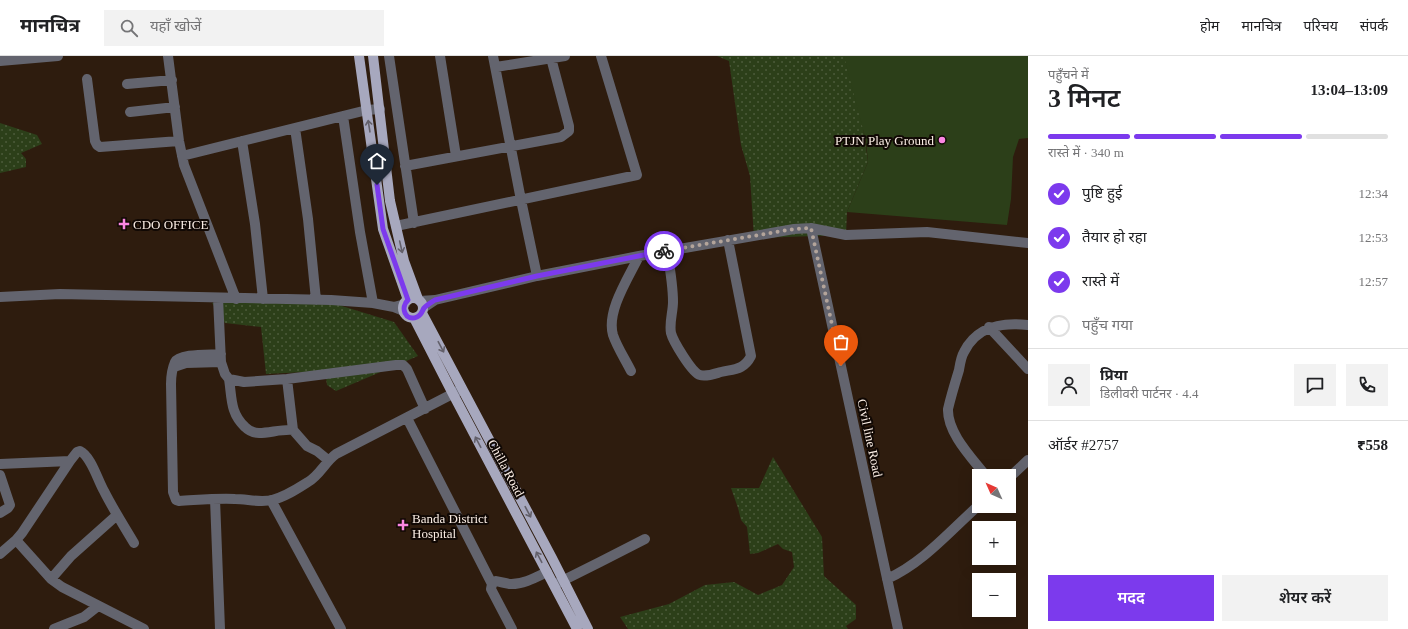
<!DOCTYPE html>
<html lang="hi">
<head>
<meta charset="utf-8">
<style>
	body { margin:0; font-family:"Times New Roman","Noto Sans Devanagari",serif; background:#f2f2f2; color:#202124; height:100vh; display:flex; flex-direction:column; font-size:15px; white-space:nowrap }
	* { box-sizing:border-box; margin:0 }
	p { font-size:13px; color:#757577 }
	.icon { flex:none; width:22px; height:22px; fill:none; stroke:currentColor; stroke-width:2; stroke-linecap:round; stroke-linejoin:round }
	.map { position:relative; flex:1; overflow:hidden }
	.panel { display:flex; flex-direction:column; background:#fff; width:380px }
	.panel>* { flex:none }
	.needle { width:26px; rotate:315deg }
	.controls { position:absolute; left:972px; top:413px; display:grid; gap:8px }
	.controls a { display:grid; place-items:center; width:44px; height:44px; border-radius:0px; background:#fff; box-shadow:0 4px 16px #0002; font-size:20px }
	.pin { position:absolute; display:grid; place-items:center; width:34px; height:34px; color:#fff; margin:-41px -17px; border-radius:50% 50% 50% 0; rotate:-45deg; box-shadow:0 0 4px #0007 }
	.pin .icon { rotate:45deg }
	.courier { position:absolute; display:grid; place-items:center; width:40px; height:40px; margin:-20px; border:3px solid #7c3aed; border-radius:50%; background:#fff; color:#222; box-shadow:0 1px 5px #0007 }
	.summary em { font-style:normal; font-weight:600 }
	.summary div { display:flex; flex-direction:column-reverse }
	.summary { display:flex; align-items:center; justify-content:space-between; height:68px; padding:0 20px }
	h1 { font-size:26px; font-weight:600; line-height:30px }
	.bar { display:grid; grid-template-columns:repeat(4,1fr); gap:6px 4px; align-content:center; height:48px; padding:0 20px }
	.bar i { height:5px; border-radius:3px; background:#e0e0e0 }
	.bar .active { background:#7c3aed }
	.bar p { grid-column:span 4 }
	.line { display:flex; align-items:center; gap:10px; padding:0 20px; border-top:1px solid #e0e0e0 }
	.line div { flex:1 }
	.round { display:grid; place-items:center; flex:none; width:42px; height:42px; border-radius:0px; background:#f2f2f2 }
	ol { padding:0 20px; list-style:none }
	li { display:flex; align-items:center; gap:12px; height:44px }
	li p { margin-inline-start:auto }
	li .icon { padding:4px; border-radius:50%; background:#7c3aed; color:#fff; stroke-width:4 }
	li:last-child { color:#757577 }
	li i { width:22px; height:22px; border:2px solid #e0e0e0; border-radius:50% }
	.button { display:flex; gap:8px; margin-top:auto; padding:8px 20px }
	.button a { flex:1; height:46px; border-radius:0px; background:#7c3aed; color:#fff; font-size:16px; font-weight:600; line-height:46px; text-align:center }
	.button a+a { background:#f2f2f2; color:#202124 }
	header { display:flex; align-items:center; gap:24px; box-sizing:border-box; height:56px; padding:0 20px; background:#fff; border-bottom:1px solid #e0e0e0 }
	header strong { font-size:19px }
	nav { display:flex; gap:22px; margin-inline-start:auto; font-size:14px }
	.search { width:280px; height:36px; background:#f2f2f2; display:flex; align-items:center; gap:10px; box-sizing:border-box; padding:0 14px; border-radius:0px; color:#757577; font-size:15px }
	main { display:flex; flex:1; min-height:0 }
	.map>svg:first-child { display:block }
	.grass { fill:url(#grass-dots) }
	.park { fill:#2c3f19 }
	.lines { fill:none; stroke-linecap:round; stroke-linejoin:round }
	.minor { stroke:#63646e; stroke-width:10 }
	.major { stroke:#a7a8be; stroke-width:10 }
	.oneway { stroke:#63606a }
	.done { stroke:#b3a49a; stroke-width:4; stroke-dasharray:0 7.2 }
	.route { stroke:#7c3aed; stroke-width:5 }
	.poi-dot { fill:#fc86e3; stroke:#100804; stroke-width:1.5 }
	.labels { text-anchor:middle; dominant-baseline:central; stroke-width:4; stroke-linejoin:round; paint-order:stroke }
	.poi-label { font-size:13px; fill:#fbeee5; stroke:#100804; text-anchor:start }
	.street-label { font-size:13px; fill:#fbeee5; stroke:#100804 }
</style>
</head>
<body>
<header>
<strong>मानचित्र</strong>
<div class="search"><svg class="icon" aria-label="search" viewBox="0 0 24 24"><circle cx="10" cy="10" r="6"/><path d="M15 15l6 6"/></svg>यहाँ खोजें</div>
<nav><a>होम</a><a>मानचित्र</a><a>परिचय</a><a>संपर्क</a></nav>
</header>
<main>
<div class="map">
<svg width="1028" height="573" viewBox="0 0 1028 573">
	<defs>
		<pattern id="grass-dots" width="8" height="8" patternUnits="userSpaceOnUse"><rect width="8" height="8" fill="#2c3f19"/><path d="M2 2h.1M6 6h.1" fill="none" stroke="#4c5b3a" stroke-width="1.8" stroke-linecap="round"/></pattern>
	</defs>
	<rect width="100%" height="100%" fill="#2e1c0e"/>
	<path class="grass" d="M717 0H853L868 106 847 156 846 179 754 182 750 120 741 89 729 5Z
		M0 67 37 79 42 88 21 97 26 103V111L0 117Z
		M338 245 342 250 394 266 418 300 336 335 327 329 325 315 266 318 261 271 225 267 212 247Z
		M773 401 822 481 824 520 856 549V563L846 570 848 573H628L620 561 669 548 705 529 734 526 758 539 782 529 794 511 792 496 783 493 778 488 758 497 750 498 747 471 741 464 738 452 731 432H759Z"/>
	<path class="park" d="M844 0H1028V82L1019 83 1013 101 1011 143 1007 169 847 156 868 106 866 85Z"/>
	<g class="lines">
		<path class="minor" d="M168 0 179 85 184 109 236 243
			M389 0 414 167
			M440 0 456 100
			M493 0 521 144 537 220
			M0 5 58 0
			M496 11 565 0
			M87 23 95 85 97 89 100 91 179 85
			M127 28 172 24
			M130 56 175 51
			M343 60 360 176 373 247
			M295 72 308 163 316 244
			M242 85 255 168 263 243
			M182 100 367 54 380 53
			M405 110 561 81 569 75V70L551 2
			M396 170 637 119 601 0
			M811 172 898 573
			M667 195C670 212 673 229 673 246 673 256 669 267 671 277 673 285 692 317 700 319 706 321 714 318 721 316 734 313 744 314 751 300L728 184
			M0 241 60 238 331 244 373 247 394 251
			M218 242 221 306 225 318 229 323 244 326 287 323 396 309H403L407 313 425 353
			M435 244 537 220 639 200 794 173 811 172 846 179 927 176 1028 187
			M420 245 435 244 423 252
			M404 255 394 251 405 248
			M989 271 1028 313
			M221 298C211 299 179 297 175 306 172 313 171 321 171 328L173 436 176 444 179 445C198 444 217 442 235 443 247 443 260 447 272 444 285 441 297 433 308 426 320 419 325 406 336 398L460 334
			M174 311 186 307 221 306
			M631 315C625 303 617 291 613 279 606 255 629 221 639 200
			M229 323C232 342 230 357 245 371 249 375 253 377 259 377 270 377 281 373 293 374L307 390 317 395 328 404
			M287 323 293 374
			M407 362 492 528
			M0 408 70 405
			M0 419 10 449 8 452 0 457
			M986 420C972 402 947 377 948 353 951 340 955 327 959 314 960 308 961 301 964 296 977 270 1002 266 1028 269
			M1009 422 1028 404
			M215 443 220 573
			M271 444 341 573
			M16 484 51 523 62 531 144 573
			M0 498 16 484 22 477 70 405 77 396 80 395C91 400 98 425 104 435 113 453 124 470 134 487
			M51 523 71 500 117 459
			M887 523C923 507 950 475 979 449
			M556 528 600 506 645 483
			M54 573 84 561 98 550
			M512 573 491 533 492 528 496 525C500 526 505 527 509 528 522 529 535 522 547 516"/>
		<path class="major" d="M359 0 383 173 408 244
			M373 0 390 145 404 205 418 243
			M403 252a10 10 0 1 1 20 0a10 10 0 1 1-20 0Z
			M422 257 552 502 588 573
			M414 262 453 338 577 573"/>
	</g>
	<defs><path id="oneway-shaft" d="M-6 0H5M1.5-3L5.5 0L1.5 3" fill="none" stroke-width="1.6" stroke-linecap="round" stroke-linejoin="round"/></defs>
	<g class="oneway">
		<use href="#oneway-shaft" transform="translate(369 70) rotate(-99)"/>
		<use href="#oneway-shaft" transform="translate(401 191) rotate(77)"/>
		<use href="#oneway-shaft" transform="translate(441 291) rotate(62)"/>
		<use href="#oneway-shaft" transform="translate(478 386) rotate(-118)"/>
		<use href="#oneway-shaft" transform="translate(528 456) rotate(62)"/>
		<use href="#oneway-shaft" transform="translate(539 501) rotate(-118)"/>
	</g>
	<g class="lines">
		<path class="done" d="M664 195 794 173 811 172 841 310"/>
		<path class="route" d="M377 129 383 173 408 244C400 251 405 266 417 261 422 259 422 255 424 252 427 249 432 246 435 244L537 220 664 195"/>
	</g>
	<g class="poi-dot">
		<circle cx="942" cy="84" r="4"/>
		<path d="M122 162h4v4h4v4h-4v4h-4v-4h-4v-4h4z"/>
		<path d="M401 463h4v4h4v4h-4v4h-4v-4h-4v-4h4z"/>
	</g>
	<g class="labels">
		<g class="poi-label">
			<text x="934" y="84" text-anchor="end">PTJN Play Ground</text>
			<text x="133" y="168">CDO OFFICE</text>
			<text x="412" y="462">Banda District<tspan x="412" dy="15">Hospital</tspan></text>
		</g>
		<g class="street-label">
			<text transform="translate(870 382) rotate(78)">Civil line Road</text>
			<text transform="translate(506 412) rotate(62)">Chilla Road</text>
		</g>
	</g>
</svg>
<div class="controls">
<a><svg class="needle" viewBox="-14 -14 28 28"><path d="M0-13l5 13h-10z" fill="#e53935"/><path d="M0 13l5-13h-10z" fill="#757577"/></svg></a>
<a>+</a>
<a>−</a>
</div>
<div class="pin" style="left:841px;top:310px;background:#ea580c"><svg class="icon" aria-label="bag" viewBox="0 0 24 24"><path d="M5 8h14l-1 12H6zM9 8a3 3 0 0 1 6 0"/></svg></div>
<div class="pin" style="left:377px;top:129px;background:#1f2937"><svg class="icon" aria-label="home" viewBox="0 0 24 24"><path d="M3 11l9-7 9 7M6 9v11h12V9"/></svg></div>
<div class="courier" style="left:664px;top:195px"><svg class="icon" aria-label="bike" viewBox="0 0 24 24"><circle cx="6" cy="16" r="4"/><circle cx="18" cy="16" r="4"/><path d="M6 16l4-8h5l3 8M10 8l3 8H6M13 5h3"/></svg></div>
</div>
<section class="panel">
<div class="summary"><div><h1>3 मिनट</h1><p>पहुँचने में</p></div><em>13:04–13:09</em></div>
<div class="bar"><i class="active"></i><i class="active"></i><i class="active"></i><i></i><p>रास्ते में · 340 m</p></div>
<ol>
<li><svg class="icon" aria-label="check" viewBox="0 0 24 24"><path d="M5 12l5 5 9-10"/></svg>पुष्टि हुई<p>12:34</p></li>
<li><svg class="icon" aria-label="check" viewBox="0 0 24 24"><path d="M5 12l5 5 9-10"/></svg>तैयार हो रहा<p>12:53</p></li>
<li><svg class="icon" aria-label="check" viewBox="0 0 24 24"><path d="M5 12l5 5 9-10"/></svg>रास्ते में<p>12:57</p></li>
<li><i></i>पहुँच गया</li>
</ol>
<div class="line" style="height:72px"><a class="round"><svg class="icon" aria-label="person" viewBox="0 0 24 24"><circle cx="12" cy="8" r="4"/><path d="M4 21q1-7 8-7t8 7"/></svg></a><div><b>प्रिया</b><p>डिलीवरी पार्टनर · 4.4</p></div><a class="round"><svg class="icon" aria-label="chat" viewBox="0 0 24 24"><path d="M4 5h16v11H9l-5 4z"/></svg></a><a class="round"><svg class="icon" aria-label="phone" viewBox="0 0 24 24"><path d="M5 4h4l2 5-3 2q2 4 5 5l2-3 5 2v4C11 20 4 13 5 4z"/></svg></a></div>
<div class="line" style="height:52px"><div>ऑर्डर #2757</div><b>₹558</b></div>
<div class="button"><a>मदद</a><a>शेयर करें</a></div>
</section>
</main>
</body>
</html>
